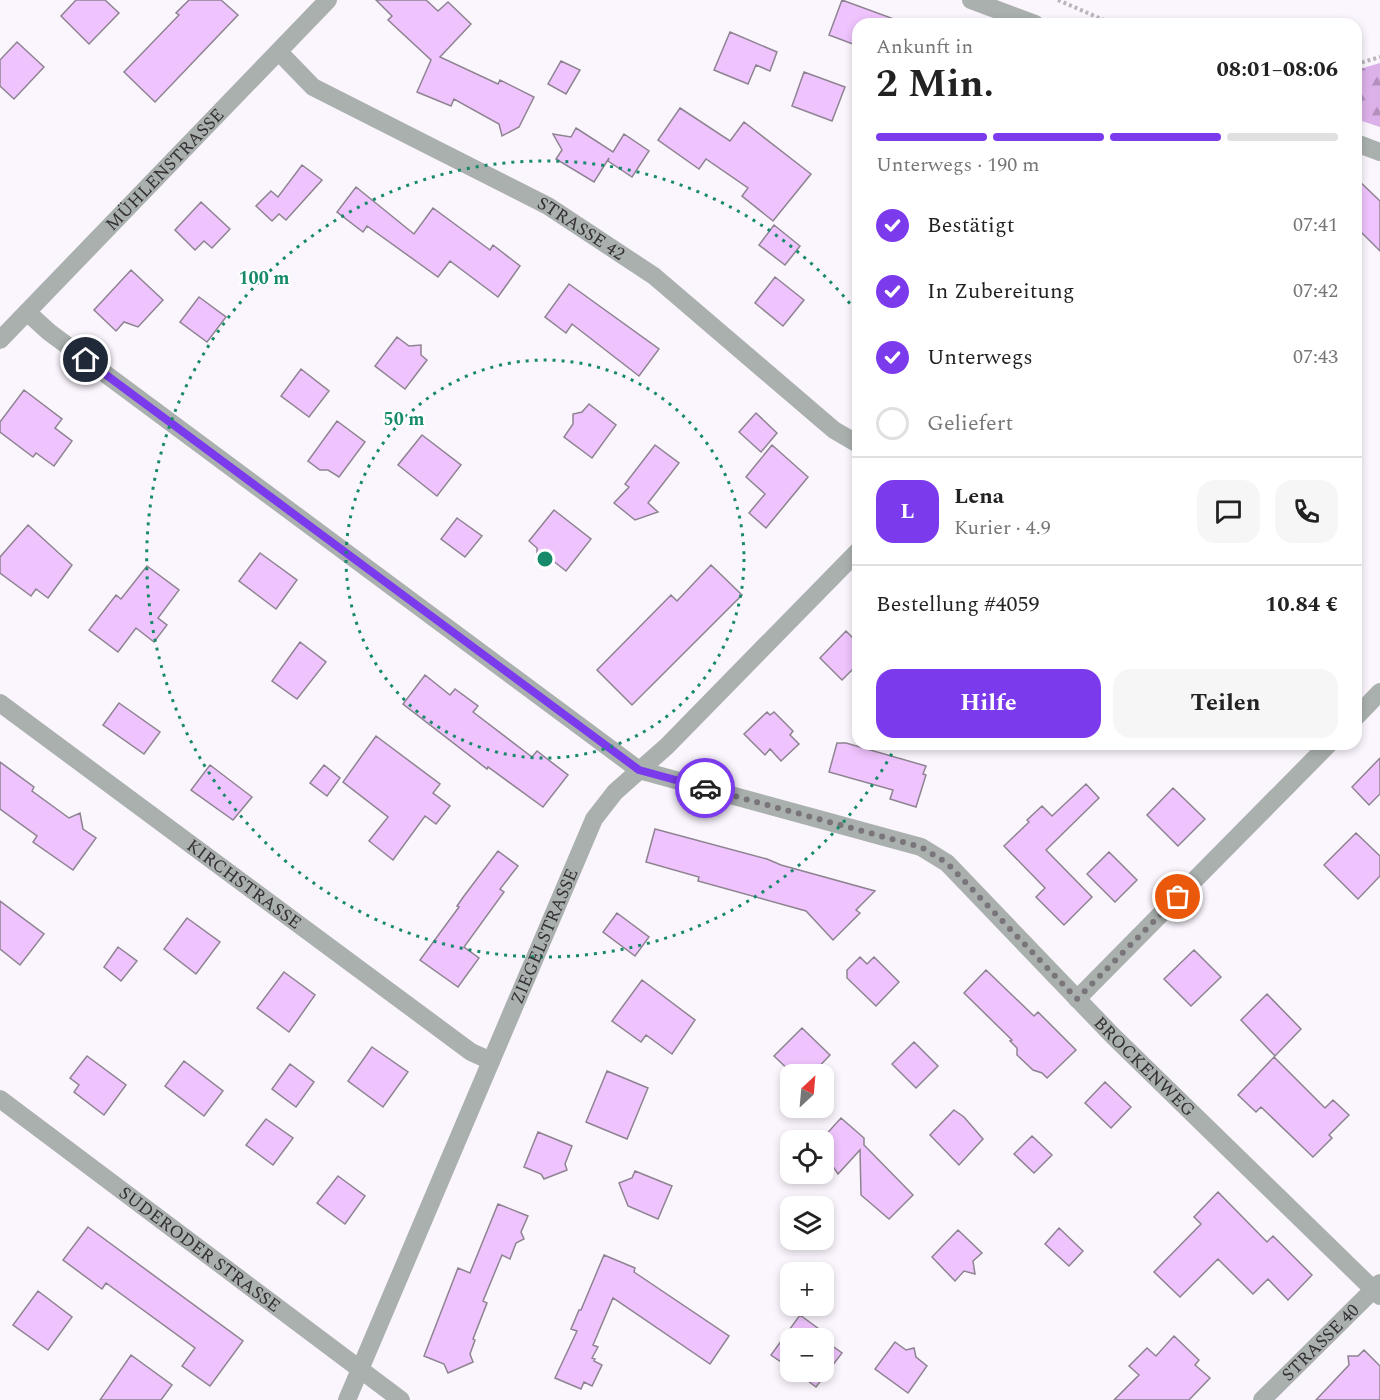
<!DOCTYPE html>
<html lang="de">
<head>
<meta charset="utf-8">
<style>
	body { margin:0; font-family:Spectral,serif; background:#f6f6f6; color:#222; height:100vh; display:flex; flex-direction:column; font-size:22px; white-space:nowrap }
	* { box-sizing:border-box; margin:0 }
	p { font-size:20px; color:#767676 }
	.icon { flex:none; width:33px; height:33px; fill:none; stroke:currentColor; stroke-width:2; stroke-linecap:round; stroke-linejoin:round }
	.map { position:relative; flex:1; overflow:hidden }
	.sheet { position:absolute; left:852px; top:18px; width:510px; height:732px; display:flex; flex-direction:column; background:#fff; border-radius:18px; box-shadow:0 3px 9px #0003 }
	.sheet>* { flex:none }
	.needle { width:39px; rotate:26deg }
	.tools { position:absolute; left:780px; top:1064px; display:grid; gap:12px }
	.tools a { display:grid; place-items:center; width:54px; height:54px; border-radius:12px; background:#fff; box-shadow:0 3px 9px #0003; font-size:30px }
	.pin { position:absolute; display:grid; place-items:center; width:51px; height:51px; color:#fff; margin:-26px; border:3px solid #fff; border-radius:50%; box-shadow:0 2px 6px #0007 }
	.courier { position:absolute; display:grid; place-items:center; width:60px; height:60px; margin:-30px; border:4px solid #7c3aed; border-radius:50%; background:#fff; color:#222; box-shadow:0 2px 8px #0007 }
	.summary em { font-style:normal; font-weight:700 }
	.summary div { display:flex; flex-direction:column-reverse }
	.summary { display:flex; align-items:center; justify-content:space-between; height:102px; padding:0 24px }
	h1 { font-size:39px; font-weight:700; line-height:45px }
	.bar { display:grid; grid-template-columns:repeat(4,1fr); gap:9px 6px; align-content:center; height:72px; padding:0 24px }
	.bar i { height:8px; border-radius:4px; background:#e0e0e0 }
	.bar .selected { background:#7c3aed }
	.bar p { grid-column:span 4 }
	.line { display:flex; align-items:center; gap:15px; padding:0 24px; border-top:2px solid #e0e0e0 }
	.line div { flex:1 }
	.round { display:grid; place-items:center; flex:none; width:63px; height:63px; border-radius:18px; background:#f6f6f6 }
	ol { padding:0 24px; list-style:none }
	li { display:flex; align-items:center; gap:18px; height:66px }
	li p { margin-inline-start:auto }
	li .icon { padding:6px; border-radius:50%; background:#7c3aed; color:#fff; stroke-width:4 }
	li:last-child { color:#767676 }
	li i { width:33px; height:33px; border:3px solid #e0e0e0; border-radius:50% }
	.primary-button { display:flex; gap:12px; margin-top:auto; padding:12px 24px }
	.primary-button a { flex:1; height:69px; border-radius:18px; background:#7c3aed; color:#fff; font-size:24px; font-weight:700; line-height:69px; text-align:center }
	.primary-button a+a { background:#f6f6f6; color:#222 }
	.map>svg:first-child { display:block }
	.forest { fill:url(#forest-firs) }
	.building { fill:#efc3fd; stroke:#8e8491; stroke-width:1.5 }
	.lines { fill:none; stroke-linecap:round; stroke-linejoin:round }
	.path { stroke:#bab4bb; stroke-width:4; stroke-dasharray:3 3; stroke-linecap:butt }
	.minor { stroke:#a9b0ad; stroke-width:18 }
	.done { stroke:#7a757b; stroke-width:6; stroke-dasharray:0 10.8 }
	.route { stroke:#7c3aed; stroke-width:8 }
	.ring { fill:none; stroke:#168a6a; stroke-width:3; stroke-dasharray:3 6 }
	.labels { text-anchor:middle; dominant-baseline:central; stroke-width:4.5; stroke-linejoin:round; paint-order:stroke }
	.street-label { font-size:18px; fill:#343035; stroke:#fff }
	.centre { fill:#168a6a; stroke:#fff; stroke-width:3 }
	.ring-label { font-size:18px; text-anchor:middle; font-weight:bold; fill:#168a6a; stroke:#fff; stroke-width:4.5; stroke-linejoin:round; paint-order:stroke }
</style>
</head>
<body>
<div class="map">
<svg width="1380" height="1400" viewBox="0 0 1380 1400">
	<defs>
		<pattern id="forest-firs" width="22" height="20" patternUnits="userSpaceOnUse" patternTransform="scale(1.5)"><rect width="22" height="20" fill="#dcb1ea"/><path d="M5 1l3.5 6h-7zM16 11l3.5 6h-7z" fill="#b390be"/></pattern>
	</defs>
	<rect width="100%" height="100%" fill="#fbf5fd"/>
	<path class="forest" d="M1380 63V127L1356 119V70Z"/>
	<path class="building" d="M76 0H105L119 13 89 44 61 16Z
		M189 0H221L238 15 155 102 124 72 179 15 176 13Z
		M376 0H426L438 11 448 2 471 24 440 57 498 84 500 80 534 97 519 127 502 136 499 124 454 99 451 106 417 92 431 60 388 20 392 16Z
		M842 0 902 22V24H858V46L829 35Z
		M730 32 777 52 770 71 756 65 748 84 714 70Z
		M17 42 44 67 14 99 0 86V60Z
		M561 61 580 70 566 94 548 84Z
		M804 72 845 87 832 121 792 106Z
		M680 108 730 141 744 122 811 174 773 221 742 196 748 188 706 159 699 169 658 140Z
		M576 128 613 152 624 134 649 151 632 177 608 161 609 158 594 182 556 159 562 150 553 134 571 137Z
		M302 165 322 180 286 220 279 214 272 221 256 206 271 191 278 197Z
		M1356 178 1380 201V251L1356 227Z
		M356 187 414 234 433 208 490 250 493 245 520 266 498 297 450 261 438 277 367 226 363 232 337 212Z
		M201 202 230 229 212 248 204 241 195 250 175 230Z
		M774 225 800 246 785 265 759 245Z
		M131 270 163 300 138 327 124 322 116 331 94 310Z
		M775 277 804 300 783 326 755 303Z
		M569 284 659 349 639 376 572 324 566 333 545 317Z
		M199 297 226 317 207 342 180 322Z
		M397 337 409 346 421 345V355L427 360 405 389 375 366Z
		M301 369 329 391 309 417 281 396Z
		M24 390 62 419 55 428 72 441 54 466 36 453 33 457 0 432V422Z
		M589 404 616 425 592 458 564 437 573 424V414L582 412Z
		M756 413 777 433 761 452 739 432Z
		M337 421 365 442 339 477 328 470H320L308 461Z
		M422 435 461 465 437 496 398 465Z
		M655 445 679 463 648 503 658 512 635 520 614 503 629 487 625 484Z
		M772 445 808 477 766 528 749 513 765 494 746 477Z
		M554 510 591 539 566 571 552 560 537 564V548L529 541Z
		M457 518 482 536 465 557 441 539Z
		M28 525 72 565 48 598 36 589 31 596 0 573V557Z
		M260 553 297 580 276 609 239 581Z
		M711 565 742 595 632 705 597 670 671 595 677 601Z
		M147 566 179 590 158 618 167 625 154 642 136 628 118 652 89 630 116 595 121 599Z
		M846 631 858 643V664L842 680 820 658Z
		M300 642 326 662 297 699 272 681Z
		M425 675 450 695 455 689 478 706 473 712 532 757 537 751 568 775 543 807 488 767 487 769 403 704Z
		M119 703 160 732 144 754 103 725Z
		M767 712 770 715 774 712 793 731 790 735 799 744 781 761 770 749 765 755 744 734Z
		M376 736 440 784 433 793 450 806 436 824 425 816 393 860 369 841 388 817 343 782Z
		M837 743H846L926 766 923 774 926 775 916 807 890 799 893 790 829 772Z
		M1380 758V794L1369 805 1352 787Z
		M0 762 34 787 32 791 69 818 80 813 83 829 96 838 73 870 33 842 37 836 0 809Z
		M210 765 252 797 233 820 191 790Z
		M324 765 340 778 327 796 310 783Z
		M1086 784 1099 798 1046 850 1092 897 1064 925 1036 897 1045 888 1004 846 1029 822 1027 820 1042 806 1052 816Z
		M1173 788 1205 819 1178 846 1147 815Z
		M655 829 767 859 781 865 875 891 856 910 860 913 833 940 806 911 698 881 699 877 646 862Z
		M1356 833 1380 856V876L1358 899 1324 865Z
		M498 851 518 866 500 889 504 892 464 947 479 958 458 987 420 960 459 907 457 906 464 896Z
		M1109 852 1137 880 1115 902 1087 874Z
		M0 901 44 934 20 965 0 949Z
		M617 913 649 937 635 956 603 932Z
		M187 918 220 942 196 974 164 949Z
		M118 947 137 961 121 981 104 967Z
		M1194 950 1221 977 1191 1006 1164 979Z
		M860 957 867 964 874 957 899 982 876 1006 847 978V970Z
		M986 970 1034 1016 1038 1012 1076 1050 1047 1078 1042 1073 1033 1070 1017 1055V1048L1010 1041 1012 1040 964 993Z
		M284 972 315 995 289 1032 257 1008Z
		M642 980 695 1020 672 1054 646 1035 641 1042 612 1021Z
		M1267 994 1301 1029 1275 1056 1241 1020Z
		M802 1028 830 1055 812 1074H793L774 1056Z
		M914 1042 938 1066 916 1088 892 1064Z
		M372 1047 408 1072 383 1107 348 1081Z
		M87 1056 126 1085 104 1115 74 1092 79 1085 70 1078Z
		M1274 1057 1325 1108 1333 1100 1349 1115 1329 1135 1332 1138 1313 1157 1261 1107 1256 1112 1238 1095Z
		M184 1061 223 1091 204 1116 165 1086Z
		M290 1064 314 1082 296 1107 272 1089Z
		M607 1071 648 1088 627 1139 586 1122Z
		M1105 1082 1131 1107 1111 1128 1085 1103Z
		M954 1110 964 1117 983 1139 959 1165 930 1135Z
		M841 1118 864 1138V1145L913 1195 889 1219 861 1195 860 1150 838 1174 824 1153V1140H821Z
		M266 1119 293 1138 273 1165 246 1145Z
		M538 1132 572 1146 565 1164 567 1170 544 1179 541 1174 524 1167Z
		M1032 1136 1052 1155 1034 1173 1014 1154Z
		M635 1171 672 1186 658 1219 628 1206 619 1183 632 1178Z
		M338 1176 365 1196 345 1224 317 1203Z
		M1218 1192 1267 1242 1273 1236 1312 1275 1288 1300 1268 1279 1253 1294 1218 1259 1180 1297 1154 1272 1201 1224 1194 1217Z
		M498 1204 528 1216 521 1232 524 1239 516 1243 510 1259 502 1255 483 1301 487 1303 473 1339 475 1340 470 1354 473 1362 448 1373 444 1364 424 1356 458 1268 470 1273Z
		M88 1227 243 1341 210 1386 182 1366 195 1348 106 1283 102 1289 63 1260Z
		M1059 1228 1083 1251 1069 1266 1045 1244Z
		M958 1230 982 1253 973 1261 975 1274 964 1271 955 1281 932 1257Z
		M604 1255 635 1268 634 1272 729 1336 710 1364 613 1298 593 1345 598 1347 592 1358 595 1359 594 1361 602 1365 592 1386 584 1382 581 1389 555 1378 577 1331 571 1329 579 1310H581Z
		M38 1291 72 1317 48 1350 13 1325Z
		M800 1315 823 1332 820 1337 821 1338H790V1368L771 1355Z
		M1174 1336 1199 1360 1195 1365 1210 1378 1189 1400H1114L1139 1375 1129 1366 1147 1348 1156 1356Z
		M824 1340 842 1353 816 1387 795 1371H824Z
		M895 1342 906 1350 914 1348 916 1357 927 1366 908 1393 875 1369Z
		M1364 1350 1380 1366V1400H1316L1349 1365 1348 1356H1358Z
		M131 1355 172 1385 161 1400H100Z"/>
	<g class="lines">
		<path class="path" d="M1058 0 1113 24
			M1356 64 1380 57"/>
		<g class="minor">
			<path d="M971 0 1035 24"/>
			<path id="s1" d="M279 52 313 87 548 206 654 276 834 430 858 444"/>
			<path d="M1356 143 1380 152"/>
			<path id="s2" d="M27 312 49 332 639 770 921 847 947 863 1112 1035 1380 1296"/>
			<path id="s3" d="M0 340 328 0"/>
			<path id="s4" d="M0 703 471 1052 491 1061"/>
			<path d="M1356 717 1380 692"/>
			<path d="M1077 999 1329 744"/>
			<path id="s5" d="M0 1099 401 1400"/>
			<path id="s6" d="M347 1400 594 819 615 792 667 746 858 551"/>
			<path id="s7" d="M1262 1400 1380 1283"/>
		</g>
	</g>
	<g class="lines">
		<path class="done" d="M705 788 921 847 947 863 1077 999 1178 897"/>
		<path class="route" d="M86 360 639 770 705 788"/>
	</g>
	<g class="ring">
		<circle cx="545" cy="559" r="199"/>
		<path d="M896 746A398 398 0 1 1 856 311"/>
	</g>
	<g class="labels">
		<g class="street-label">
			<text stroke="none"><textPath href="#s3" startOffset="237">MÜHLENSTRASSE</textPath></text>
			<text stroke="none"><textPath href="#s1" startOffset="352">STRASSE 42</textPath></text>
			<text stroke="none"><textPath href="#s4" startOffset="304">KIRCHSTRASSE</textPath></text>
			<text stroke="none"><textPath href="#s6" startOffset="504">ZIEGELSTRASSE</textPath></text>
			<text stroke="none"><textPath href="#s2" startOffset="1371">BROCKENWEG</textPath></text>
			<text stroke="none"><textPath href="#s5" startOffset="250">SUDERODER STRASSE</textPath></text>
			<text stroke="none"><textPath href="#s7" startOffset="82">STRASSE 40</textPath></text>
		</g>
	</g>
	<circle cx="545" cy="559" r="9" class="centre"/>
	<g class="ring-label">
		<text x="264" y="284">100 m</text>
		<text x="404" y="425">50 m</text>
	</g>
</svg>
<div class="tools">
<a><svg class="needle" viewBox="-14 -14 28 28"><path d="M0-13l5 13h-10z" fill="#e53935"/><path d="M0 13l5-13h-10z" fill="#767676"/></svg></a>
<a><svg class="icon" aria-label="locate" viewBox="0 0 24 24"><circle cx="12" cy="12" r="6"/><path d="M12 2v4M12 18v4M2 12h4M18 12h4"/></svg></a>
<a><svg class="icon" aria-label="layers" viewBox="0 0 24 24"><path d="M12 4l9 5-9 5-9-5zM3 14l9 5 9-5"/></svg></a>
<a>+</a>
<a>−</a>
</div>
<div class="pin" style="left:1178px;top:897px;background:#ea580c"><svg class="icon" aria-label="bag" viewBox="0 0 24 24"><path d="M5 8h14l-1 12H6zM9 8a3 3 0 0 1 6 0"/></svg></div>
<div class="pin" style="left:86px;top:360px;background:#1f2937"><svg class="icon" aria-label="home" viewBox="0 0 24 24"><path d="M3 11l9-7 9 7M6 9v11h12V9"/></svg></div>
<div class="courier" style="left:705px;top:788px"><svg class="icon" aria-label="car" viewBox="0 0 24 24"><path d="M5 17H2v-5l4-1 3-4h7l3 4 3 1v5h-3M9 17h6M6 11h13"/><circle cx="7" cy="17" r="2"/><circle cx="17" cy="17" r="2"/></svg></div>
<section class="sheet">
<div class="summary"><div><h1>2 Min.</h1><p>Ankunft in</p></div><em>08:01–08:06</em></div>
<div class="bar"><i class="selected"></i><i class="selected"></i><i class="selected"></i><i></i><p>Unterwegs · 190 m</p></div>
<ol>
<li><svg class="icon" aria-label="check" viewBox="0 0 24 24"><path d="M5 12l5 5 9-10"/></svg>Bestätigt<p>07:41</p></li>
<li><svg class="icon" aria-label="check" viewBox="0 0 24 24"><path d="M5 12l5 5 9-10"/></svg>In Zubereitung<p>07:42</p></li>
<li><svg class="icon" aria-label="check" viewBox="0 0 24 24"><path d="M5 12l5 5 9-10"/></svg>Unterwegs<p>07:43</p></li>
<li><i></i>Geliefert</li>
</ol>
<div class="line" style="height:108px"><b class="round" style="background:#7c3aed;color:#fff">L</b><div><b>Lena</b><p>Kurier · 4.9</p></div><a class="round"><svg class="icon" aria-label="chat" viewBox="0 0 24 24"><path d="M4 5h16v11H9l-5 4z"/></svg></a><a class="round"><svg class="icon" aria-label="phone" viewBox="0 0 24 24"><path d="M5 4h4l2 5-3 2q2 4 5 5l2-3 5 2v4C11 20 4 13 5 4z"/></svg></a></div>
<div class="line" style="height:78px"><div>Bestellung #4059</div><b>10.84 €</b></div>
<div class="primary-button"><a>Hilfe</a><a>Teilen</a></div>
</section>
</div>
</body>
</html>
